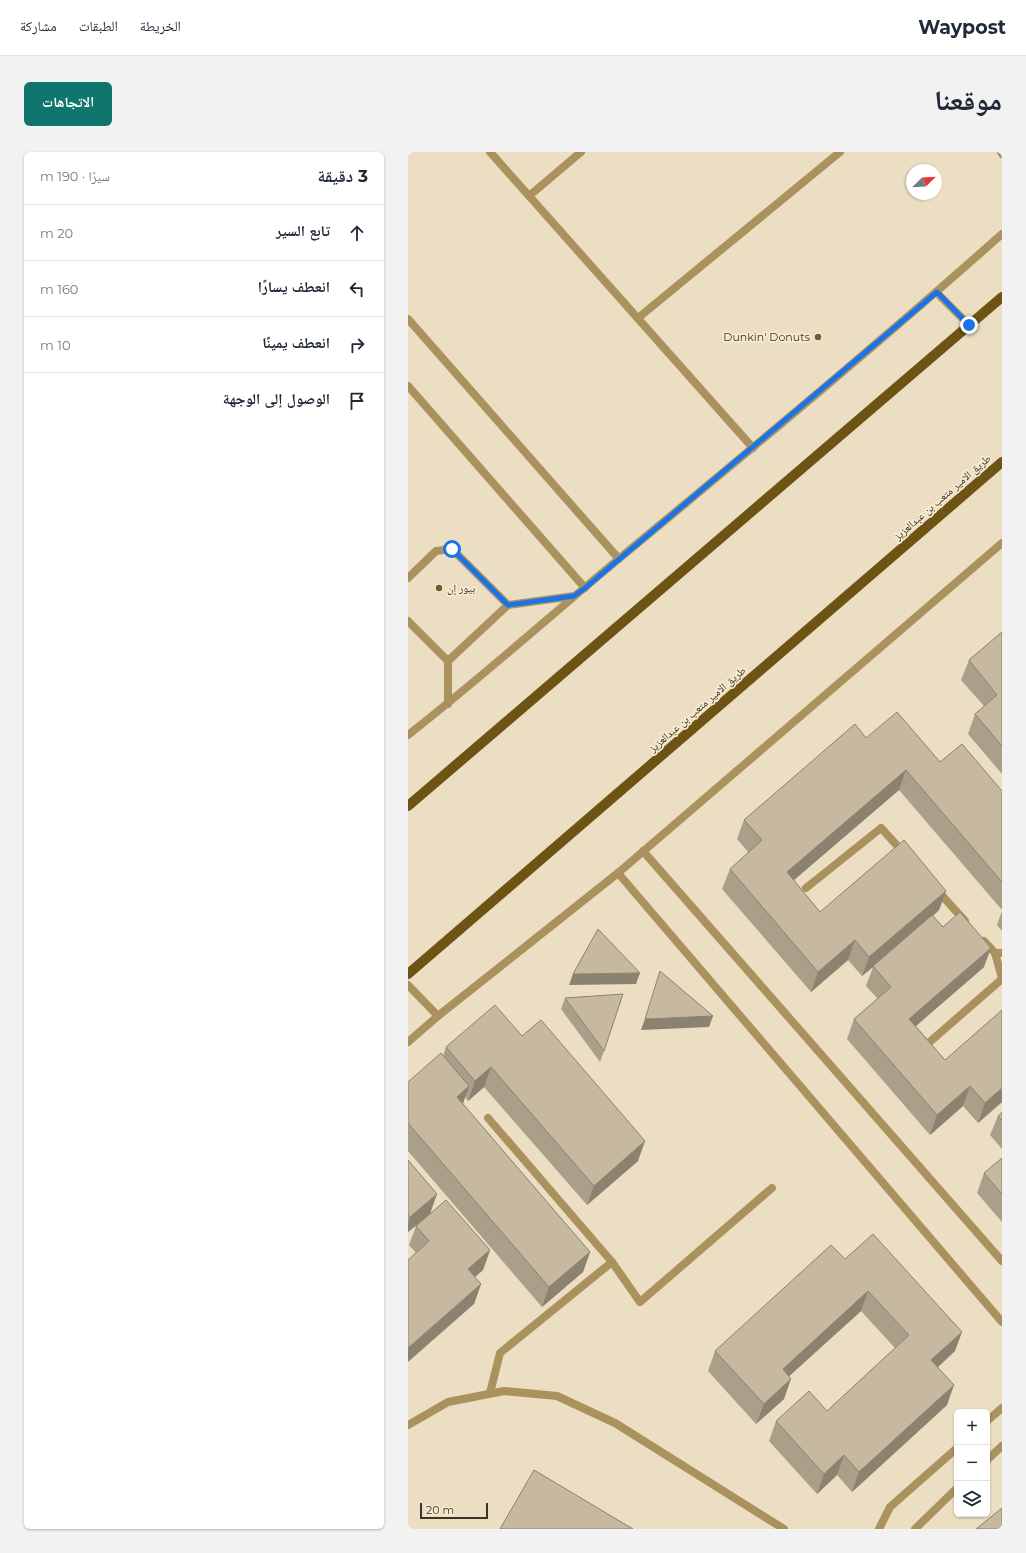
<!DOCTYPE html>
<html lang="ar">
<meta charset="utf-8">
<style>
:root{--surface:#fff;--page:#f2f2f3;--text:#1f2937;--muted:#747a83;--line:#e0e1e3;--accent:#0f766e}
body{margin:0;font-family:Montserrat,"Noto Naskh Arabic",sans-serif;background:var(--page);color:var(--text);direction:rtl}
.controls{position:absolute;right:12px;bottom:12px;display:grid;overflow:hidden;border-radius:6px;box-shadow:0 1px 3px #0004}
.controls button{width:36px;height:36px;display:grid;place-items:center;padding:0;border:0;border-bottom:1px solid var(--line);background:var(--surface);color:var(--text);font:20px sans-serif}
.compass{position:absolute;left:498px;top:12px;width:36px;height:36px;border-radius:50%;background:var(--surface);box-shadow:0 1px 3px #0004;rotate:66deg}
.scale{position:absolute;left:12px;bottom:10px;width:68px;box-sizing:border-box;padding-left:4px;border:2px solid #3a342a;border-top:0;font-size:11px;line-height:14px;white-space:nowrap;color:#3a342a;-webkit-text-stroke:3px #f8ebcf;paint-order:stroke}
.stop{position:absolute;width:12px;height:12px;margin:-9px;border:3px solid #1a73e8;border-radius:50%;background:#fff}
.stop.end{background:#1a73e8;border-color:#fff;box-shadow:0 1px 4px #0008}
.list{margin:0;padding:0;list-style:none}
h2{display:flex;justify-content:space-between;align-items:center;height:52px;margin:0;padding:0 16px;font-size:17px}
h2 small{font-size:13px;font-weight:400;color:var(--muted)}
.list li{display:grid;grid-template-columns:26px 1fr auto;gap:12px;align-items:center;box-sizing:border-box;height:56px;padding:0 16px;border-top:1px solid var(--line)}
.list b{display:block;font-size:15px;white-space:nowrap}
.list em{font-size:13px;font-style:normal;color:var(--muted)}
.icon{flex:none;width:22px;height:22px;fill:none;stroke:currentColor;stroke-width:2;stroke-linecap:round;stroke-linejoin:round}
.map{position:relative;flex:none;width:594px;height:1377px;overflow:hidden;direction:ltr;border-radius:6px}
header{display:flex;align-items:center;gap:24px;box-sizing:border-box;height:56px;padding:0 20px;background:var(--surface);border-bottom:1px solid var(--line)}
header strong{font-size:19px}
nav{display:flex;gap:22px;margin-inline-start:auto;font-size:14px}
.intro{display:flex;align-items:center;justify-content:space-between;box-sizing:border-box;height:96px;padding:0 24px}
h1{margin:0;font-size:28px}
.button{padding:10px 18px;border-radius:6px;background:var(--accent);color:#fff;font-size:14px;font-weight:700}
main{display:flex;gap:24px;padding:0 24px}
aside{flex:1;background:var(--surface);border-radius:6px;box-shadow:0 1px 3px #0004}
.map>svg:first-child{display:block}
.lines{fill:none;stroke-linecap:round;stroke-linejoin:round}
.service{stroke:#aa915e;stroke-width:8}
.minor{stroke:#aa915e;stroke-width:8}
.tertiary{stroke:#aa915e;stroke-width:8}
.primary{stroke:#6d5314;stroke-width:10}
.wall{fill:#aa9f89}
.shaded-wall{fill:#8b826f}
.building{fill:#c6b99f;stroke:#8b826f}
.route{stroke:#1a73e8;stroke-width:5}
.poi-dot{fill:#745e2e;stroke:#f8ebcf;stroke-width:1.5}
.labels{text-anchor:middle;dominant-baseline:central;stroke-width:3.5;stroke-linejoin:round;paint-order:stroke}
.poi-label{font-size:11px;fill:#3a342a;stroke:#f8ebcf;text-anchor:end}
.street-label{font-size:11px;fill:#3a342a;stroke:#f8ebcf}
</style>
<header>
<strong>Waypost</strong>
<nav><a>الخريطة</a><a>الطبقات</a><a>مشاركة</a></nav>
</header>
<div class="intro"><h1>موقعنا</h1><a class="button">الاتجاهات</a></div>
<main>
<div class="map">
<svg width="594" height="1377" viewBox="0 0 594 1377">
<rect width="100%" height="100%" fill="#ebdec3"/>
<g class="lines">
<g class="service">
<polyline points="0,426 28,399 44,397 100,453"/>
<polyline points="0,469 40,509"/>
<polyline points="40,552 40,509 100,453 166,444"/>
<polyline points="0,833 30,864"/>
</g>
<g class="minor">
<polyline points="82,0 345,296"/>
<polyline points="121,44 173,0"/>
<polyline points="230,166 432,0"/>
<polyline points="235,699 594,1109"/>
<polyline points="210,721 594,1170"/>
<polyline points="398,736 473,676 496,701"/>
<polyline points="529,738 557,769"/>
<polyline points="576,789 587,801 594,801"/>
<polyline points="587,801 594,826"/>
<polyline points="517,894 594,827"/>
<polyline points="80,966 204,1110 232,1150 364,1036"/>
<polyline points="82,1241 92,1201 204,1110"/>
<polyline points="579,1269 594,1256"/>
<polyline points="0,1273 40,1250 96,1239 149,1244 207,1271 376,1377"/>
<polyline points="579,1308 594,1294"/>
<polyline points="471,1377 482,1355 549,1296"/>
<polyline points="507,1377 549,1336"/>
</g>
<g class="tertiary">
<polyline points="593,0 594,2"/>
<polyline points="529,141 561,173"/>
<polyline points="0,167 211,407"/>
<polyline points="0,234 177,436"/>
<path d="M0,583C73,526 142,464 213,405C341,299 469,193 594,82"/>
<polyline points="0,890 30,864 210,721 594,391"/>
</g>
<g class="primary">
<polyline points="0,654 594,145"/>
<polyline points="0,822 594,310"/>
</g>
</g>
<g class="wall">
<polygon points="594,480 594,622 560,582 567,562 576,554 553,528 561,508"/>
<polygon points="458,586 532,610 594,639 594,758 491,638 386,728 412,760 538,739 531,758 525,764 535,775 576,815 508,874 537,908 594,950 570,971 555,954 522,983 439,887 446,867 470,847 458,834 465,815 454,824 440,808 403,840 314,737 322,717 341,701 329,687 336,668"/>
<polygon points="594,759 594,779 589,773"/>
<polygon points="157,846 196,899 192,910 153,857"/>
<polygon points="114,884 230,1009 179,1053 76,935 60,949 57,945 55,952 182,1100 175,1120 134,1155 0,999 0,930 35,904 38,895"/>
<polygon points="594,960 594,997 582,983 590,964"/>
<polygon points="594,1006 594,1070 569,1041 576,1021"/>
<polygon points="0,1008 22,1062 0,1080"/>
<polygon points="8,1074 82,1098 75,1118 67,1125 73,1132 66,1152 8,1101 1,1093"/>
<polygon points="437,1107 547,1199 530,1215 539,1253 444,1340 429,1323 409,1342 361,1289 368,1269 419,1259 487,1196 453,1159 381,1224 376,1247 348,1272 300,1219 307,1199"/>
</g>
<g class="shaded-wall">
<polygon points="498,618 491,638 372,740 379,720"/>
<polygon points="538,739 531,758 466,814 465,814 465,815 454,824 461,805"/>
<polygon points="447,788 440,808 403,840 410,820"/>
<polygon points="583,796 576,815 494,886 501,867"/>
<polygon points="232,821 228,832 161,833 165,822"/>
<polygon points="305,864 301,875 233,878 237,867"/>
<polygon points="83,915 76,935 60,949 67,929"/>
<polygon points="61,934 54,954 49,945"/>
<polygon points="562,934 555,954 522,983 529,963"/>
<polygon points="594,936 594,950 570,971 577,951"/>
<polygon points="237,989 230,1009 179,1053 186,1034"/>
<polygon points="29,1042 22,1062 0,1080 0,1071 2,1065"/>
<polygon points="82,1098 75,1118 53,1137 60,1117"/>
<polygon points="182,1100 175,1120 134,1155 141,1135"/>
<polygon points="73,1132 66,1152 0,1210 0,1196"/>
<polygon points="460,1139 453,1159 367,1237 375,1217"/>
<polygon points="554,1180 547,1199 516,1228 523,1208"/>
<polygon points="383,1227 376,1247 348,1272 356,1252"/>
<polygon points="546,1233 539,1253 444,1340 451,1320"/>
<polygon points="436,1303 429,1323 409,1342 416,1322"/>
</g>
<g class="building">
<polygon points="594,480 594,594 567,562 589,543 561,508"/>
<polygon points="489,560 532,610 554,592 594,639 594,730 498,618 379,720 412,760 496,688 538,739 461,805 447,788 410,820 322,717 354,688 336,668 447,572 458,586"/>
<polygon points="552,760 583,796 501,867 537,908 594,858 594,936 577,951 562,934 529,963 446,867 483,835 465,814 524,763 535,775"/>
<polygon points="190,777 232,821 165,822"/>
<polygon points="252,819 305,864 237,867"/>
<polygon points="215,842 196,899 157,846"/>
<polygon points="87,853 114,884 133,868 237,989 186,1034 83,915 67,929 38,895"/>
<polygon points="33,901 61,934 49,945 182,1100 141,1135 0,971 0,930"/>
<polygon points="594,960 594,969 590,964"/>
<polygon points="594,1006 594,1042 576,1021"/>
<polygon points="0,1008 29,1042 2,1065 0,1063"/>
<polygon points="38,1048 82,1098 60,1117 73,1132 0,1196 0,1108 21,1089 8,1074"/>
<polygon points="465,1082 554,1180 523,1208 546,1233 451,1320 436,1303 416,1322 368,1269 401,1239 419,1259 501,1183 460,1139 375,1217 383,1227 356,1252 307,1199 423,1093 437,1107"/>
<polygon points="126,1318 225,1377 92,1377"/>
<polygon points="594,1356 594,1377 568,1377"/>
</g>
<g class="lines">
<polyline class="route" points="44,397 100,453 166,444 177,436 529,140 561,173"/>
</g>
<g class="poi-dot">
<circle cx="410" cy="185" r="4"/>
<circle cx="31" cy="436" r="4"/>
</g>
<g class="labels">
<g class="poi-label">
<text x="402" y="185">Dunkin' Donuts</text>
<text x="39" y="436" text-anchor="start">بيور إن</text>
</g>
<g class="street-label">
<text transform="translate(534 345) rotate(-41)">طريق الامير متعب بن عبدالعزيز</text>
<text transform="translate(289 557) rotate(-41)">طريق الامير متعب بن عبدالعزيز</text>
</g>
</g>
</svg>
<div class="controls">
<button>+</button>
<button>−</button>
<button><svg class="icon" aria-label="layers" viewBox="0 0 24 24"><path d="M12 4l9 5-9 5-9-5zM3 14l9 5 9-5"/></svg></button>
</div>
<svg class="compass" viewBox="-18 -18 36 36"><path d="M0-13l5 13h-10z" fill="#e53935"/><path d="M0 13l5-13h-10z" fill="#747a83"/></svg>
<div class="scale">20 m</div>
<div class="stop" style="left:44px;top:397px"></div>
<div class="stop end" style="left:561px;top:173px"></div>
</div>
<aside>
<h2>3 دقيقة<small>سيرًا · 190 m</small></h2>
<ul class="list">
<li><svg class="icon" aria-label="ahead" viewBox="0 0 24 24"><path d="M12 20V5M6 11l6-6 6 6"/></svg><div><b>تابع السير</b></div><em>20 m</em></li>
<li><svg class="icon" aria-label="left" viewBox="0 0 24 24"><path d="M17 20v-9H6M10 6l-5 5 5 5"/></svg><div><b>انعطف يسارًا</b></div><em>160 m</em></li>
<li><svg class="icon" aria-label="right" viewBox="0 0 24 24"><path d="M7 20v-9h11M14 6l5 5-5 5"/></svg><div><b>انعطف يمينًا</b></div><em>10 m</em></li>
<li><svg class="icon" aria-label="arrive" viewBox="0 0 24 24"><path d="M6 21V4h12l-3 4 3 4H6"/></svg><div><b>الوصول إلى الوجهة</b></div></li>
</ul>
</aside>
</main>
